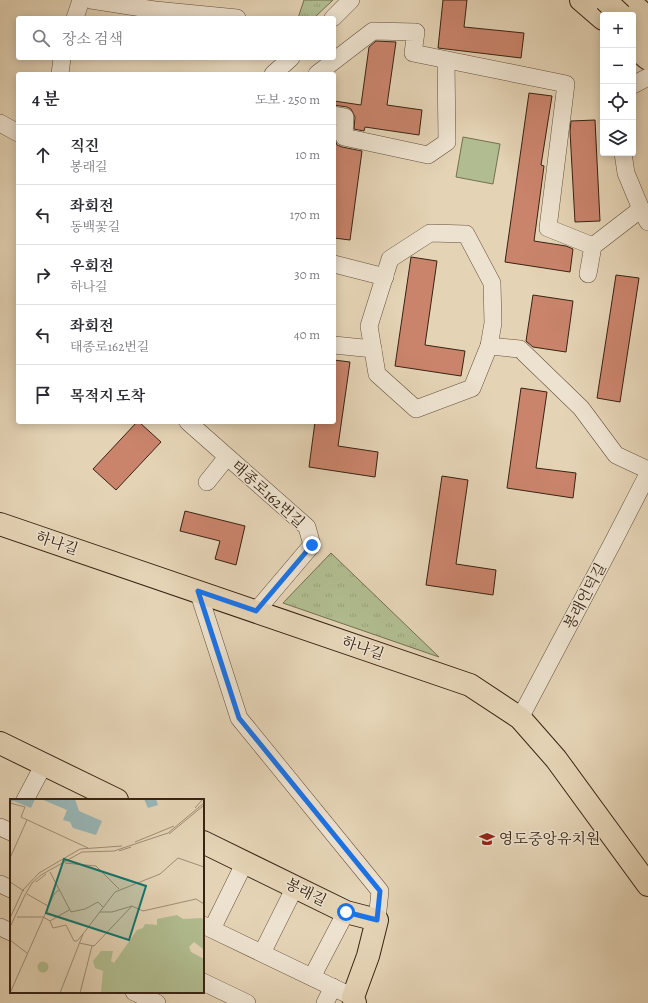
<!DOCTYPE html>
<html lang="ko">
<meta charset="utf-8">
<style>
:root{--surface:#fff;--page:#f2f2f3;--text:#2b2b33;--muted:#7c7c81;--line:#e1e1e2}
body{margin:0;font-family:Alegreya,"Noto Serif KR",serif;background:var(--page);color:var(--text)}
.controls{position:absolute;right:12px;top:12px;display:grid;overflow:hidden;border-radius:4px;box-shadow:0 2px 10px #0003}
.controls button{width:36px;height:36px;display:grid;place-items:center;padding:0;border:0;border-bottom:1px solid var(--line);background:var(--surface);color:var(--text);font:20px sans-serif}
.stop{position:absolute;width:12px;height:12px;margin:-9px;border:3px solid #1a73e8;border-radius:50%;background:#fff}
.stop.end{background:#1a73e8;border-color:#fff;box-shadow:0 1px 4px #0008}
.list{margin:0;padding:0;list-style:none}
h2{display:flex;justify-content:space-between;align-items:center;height:52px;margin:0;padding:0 16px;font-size:17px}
h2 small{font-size:13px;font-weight:400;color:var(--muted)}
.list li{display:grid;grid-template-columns:26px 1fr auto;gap:12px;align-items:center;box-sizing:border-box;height:60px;padding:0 16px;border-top:1px solid var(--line)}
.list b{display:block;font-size:15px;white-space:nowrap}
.list p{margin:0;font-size:13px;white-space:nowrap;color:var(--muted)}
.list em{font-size:13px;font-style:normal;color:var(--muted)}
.icon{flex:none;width:22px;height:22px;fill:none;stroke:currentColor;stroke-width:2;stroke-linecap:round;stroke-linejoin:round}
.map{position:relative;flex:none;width:648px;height:1003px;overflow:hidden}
.search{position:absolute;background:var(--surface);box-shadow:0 2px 10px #0003;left:16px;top:16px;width:320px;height:44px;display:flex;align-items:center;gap:10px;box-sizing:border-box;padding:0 14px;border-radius:4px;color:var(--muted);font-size:15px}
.panel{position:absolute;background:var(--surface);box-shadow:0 2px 10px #0003;left:16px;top:72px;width:320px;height:352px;border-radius:4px}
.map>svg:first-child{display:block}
.park{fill:url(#park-tufts);stroke:#747051}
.garden{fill:#b1bd90;stroke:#747051}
.building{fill:#ca846c;stroke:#382312}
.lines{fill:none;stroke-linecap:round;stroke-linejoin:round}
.minor-casing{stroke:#634f3b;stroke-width:18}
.major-casing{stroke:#382312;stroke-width:24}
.highway-casing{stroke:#382312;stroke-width:24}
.minor{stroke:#ede2cf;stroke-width:17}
.major{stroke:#e4d3b5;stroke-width:22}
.highway{stroke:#e4d3b5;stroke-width:22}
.highway-bridge-casing{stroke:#382312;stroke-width:24;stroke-linecap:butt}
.highway-bridge{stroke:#e4d3b5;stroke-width:22}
.route{stroke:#1a73e8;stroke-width:5}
.labels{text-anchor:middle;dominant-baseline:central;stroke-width:3;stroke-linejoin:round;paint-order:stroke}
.street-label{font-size:15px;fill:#382312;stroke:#ede2cf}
.poi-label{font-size:15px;fill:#382312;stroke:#ede2cf;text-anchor:start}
.inset-road{fill:none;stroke:#9f8d74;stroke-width:1}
.view{fill:#0f766e;fill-opacity:0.15;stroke:#0f766e;stroke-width:2}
.inset-edge{fill:none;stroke:#382312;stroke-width:2}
</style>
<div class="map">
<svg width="648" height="1003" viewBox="0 0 648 1003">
<defs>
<pattern id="park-tufts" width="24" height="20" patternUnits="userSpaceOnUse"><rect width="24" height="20" fill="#b1bd90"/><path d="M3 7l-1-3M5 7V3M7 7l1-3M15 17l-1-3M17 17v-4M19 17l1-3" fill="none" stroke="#99a27b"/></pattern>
</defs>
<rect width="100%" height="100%" fill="#e4d3b5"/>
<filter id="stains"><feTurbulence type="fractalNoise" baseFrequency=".005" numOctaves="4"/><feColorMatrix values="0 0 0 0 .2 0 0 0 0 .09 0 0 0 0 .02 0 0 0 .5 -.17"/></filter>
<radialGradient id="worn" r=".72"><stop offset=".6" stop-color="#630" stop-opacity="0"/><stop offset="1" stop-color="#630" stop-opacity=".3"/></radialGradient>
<g class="park">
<polygon points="304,0 333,0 314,18 298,18"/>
<polygon points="331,553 439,657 283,603"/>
</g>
<polygon class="garden" points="463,137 500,144 493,184 456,177"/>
<g class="building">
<polygon points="443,0 467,0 464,27 524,33 521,58 438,48"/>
<polygon points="376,41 396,42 387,105 422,110 419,135 365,127 364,131 354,129 355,117 351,109 347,107 334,105 334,101 361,105 369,47"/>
<polygon points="529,93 552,96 541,165 544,166 534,241 566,246 573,249 570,272 505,262"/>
<polygon points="595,120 600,221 575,222 570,131 571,121"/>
<polygon points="334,125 334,137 337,145 342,147 362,151 350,240 334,238"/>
<polygon points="411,257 437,261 425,345 465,351 461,376 395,366"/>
<polygon points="616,275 639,278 620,402 597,398"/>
<polygon points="533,295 573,301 566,352 533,347 526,341"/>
<polygon points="334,360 350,362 338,446 378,452 375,477 309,467 315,422 334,422"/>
<polygon points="521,388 547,392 536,468 576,473 573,498 507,488"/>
<polygon points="137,422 139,422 161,442 116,490 93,469"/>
<polygon points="442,476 468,480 456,564 496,570 493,595 426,585"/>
<polygon points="185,511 245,526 236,565 215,559 220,541 180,531"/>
</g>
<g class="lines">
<defs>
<g id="minor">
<polyline points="91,0 155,10 237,18"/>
<polyline points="75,18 81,0"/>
<polyline points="333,18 351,0"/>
<polyline points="60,74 62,58"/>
<polyline points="273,74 291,58"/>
<polyline points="317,74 373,31 416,32 413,53 566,84 548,228 593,246"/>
<polyline points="633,85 648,77"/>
<polyline points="334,115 345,117 344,137 428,155 447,142 446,60"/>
<polyline points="0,123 18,133"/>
<polyline points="623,153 626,173 641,209 648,222"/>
<polygon points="430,233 466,234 492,283 493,323 489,346 472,388 416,409 377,374 369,326 390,259"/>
<polyline points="334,264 385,277"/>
<polyline points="588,274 593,246 641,209"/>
<polyline points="334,345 373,349"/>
<polyline points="489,346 520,349 581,408 616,455 648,470"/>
<polyline points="188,422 307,527 312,545 256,611"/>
<polyline points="207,482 227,457"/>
<polyline points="198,591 239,718 380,891 377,920"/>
<polyline points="520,718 613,542 648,474"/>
<polyline points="25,800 44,764"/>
<polyline points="0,827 11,832"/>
<polyline points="0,884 11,889"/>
<polyline points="203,925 353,997"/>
<polyline points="0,927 11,932"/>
<polyline points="212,929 245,862"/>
<polyline points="262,953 295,887"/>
<polyline points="312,977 346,912"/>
<polyline points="203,982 247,1003"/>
<polyline points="134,992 157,1003"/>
<polyline points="325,1003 333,987"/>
</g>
<g id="major">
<polyline points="581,0 603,19"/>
<polyline points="633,46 648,59"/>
<polyline points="0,524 470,685 520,718 556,759 648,885"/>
<polyline points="0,743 117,800"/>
<polyline points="203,842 346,912 377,920 368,956 353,997 355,1003"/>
</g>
<g id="highway">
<polyline points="628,0 648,18"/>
<polyline points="633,26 648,39"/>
</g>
</defs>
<use href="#minor" class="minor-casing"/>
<use href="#major" class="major-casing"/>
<use href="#highway" class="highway-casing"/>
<use href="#minor" class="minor"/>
<use href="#major" class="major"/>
<use href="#highway" class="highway"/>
<defs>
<polyline id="highway-bridge" points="605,0 621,15"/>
</defs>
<use href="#highway-bridge" class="highway-bridge-casing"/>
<use href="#highway-bridge" class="highway-bridge"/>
</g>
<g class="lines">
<polyline class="route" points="312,545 256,611 198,591 239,718 380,891 377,920 346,912"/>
</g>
<defs>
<symbol id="school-bare" viewBox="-9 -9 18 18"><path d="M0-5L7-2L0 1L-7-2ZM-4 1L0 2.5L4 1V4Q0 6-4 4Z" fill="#8f2418" stroke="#ede2cf" stroke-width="2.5" paint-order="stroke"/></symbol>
</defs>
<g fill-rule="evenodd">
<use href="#school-bare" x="476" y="828" width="22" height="22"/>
</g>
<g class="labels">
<g class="street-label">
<text transform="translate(268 494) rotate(42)">태종로162번길</text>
<text transform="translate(57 543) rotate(19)">하나길</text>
<text transform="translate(585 596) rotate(-62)">봉래언덕길</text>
<text transform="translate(363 648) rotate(19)">하나길</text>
<text transform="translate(306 892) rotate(26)">봉래길</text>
</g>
<g class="poi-label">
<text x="499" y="839">영도중앙유치원</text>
</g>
</g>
<g transform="translate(10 799)">
<rect width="194" height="194" fill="#e4d3b5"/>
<path d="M167,116L173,120L192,119L194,122L193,150L184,143L179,148L181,153L194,160V194H91L93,172L85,169L83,162L91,152H103L101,162L104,164L127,131L133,129L135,125L147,126V120Z" fill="#b1bd90"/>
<path d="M27.5 168a5.5 5.5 0 1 1 11 0a5.5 5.5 0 1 1-11 0Z" fill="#b1bd90"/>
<path d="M0,0H25L21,9L4,2L0,3ZM31,0H65L69,12L92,22L86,36L63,29L60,23L53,21L57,11ZM134,0H146L148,6L138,9Z" fill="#98b6b7"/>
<path class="inset-road" d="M0,4L15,8L11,18L78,49M185,9L193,0M159,35L193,7M125,43L164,27M109,52L121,48M0,59L17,21M55,64L86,67L109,90M40,73L61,113L75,110L88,103L93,108M0,83L14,92M26,83L36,75M17,95L38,107M90,113H102L122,107M7,118H33L40,122L43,129L56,126L64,142H67L73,135M0,119L13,91L29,74L70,50L112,47M40,122L59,111M0,128L15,96L22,84L31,76L72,53L104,52L158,34L194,4M0,141L17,154M69,144L84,147L122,107L133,112L186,100L194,105M0,194L44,95L49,91M50,194L73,135L105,93L150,75L168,59L194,68M70,194L82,147"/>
<path class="view" d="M54,60L136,87L119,141L36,114Z"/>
<rect width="194" height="194" class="inset-edge"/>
</g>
<rect width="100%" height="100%" filter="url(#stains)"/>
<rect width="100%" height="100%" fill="url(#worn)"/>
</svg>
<div class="controls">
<button>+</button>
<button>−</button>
<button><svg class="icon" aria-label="locate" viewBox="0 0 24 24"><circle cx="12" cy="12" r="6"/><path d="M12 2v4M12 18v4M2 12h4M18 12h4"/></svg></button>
<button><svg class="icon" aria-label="layers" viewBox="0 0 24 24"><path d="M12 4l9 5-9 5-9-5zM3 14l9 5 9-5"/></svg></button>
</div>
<div class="stop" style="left:346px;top:912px"></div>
<div class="stop end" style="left:312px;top:545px"></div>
<div class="search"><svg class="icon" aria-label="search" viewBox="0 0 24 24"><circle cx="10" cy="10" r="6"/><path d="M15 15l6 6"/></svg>장소 검색</div>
<section class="panel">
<h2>4 분<small>도보 · 250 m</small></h2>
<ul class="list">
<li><svg class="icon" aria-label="ahead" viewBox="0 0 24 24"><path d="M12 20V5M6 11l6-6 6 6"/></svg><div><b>직진</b><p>봉래길</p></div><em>10 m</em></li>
<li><svg class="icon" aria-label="left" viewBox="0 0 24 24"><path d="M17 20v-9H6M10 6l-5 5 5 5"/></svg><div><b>좌회전</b><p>동백꽃길</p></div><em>170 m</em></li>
<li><svg class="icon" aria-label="right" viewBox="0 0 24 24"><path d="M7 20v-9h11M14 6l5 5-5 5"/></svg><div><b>우회전</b><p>하나길</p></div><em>30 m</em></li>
<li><svg class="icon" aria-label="left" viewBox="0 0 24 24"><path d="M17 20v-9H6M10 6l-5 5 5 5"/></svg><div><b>좌회전</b><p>태종로162번길</p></div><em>40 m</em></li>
<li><svg class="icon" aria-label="arrive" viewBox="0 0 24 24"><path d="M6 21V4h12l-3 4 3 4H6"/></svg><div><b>목적지 도착</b></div></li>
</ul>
</section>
</div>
